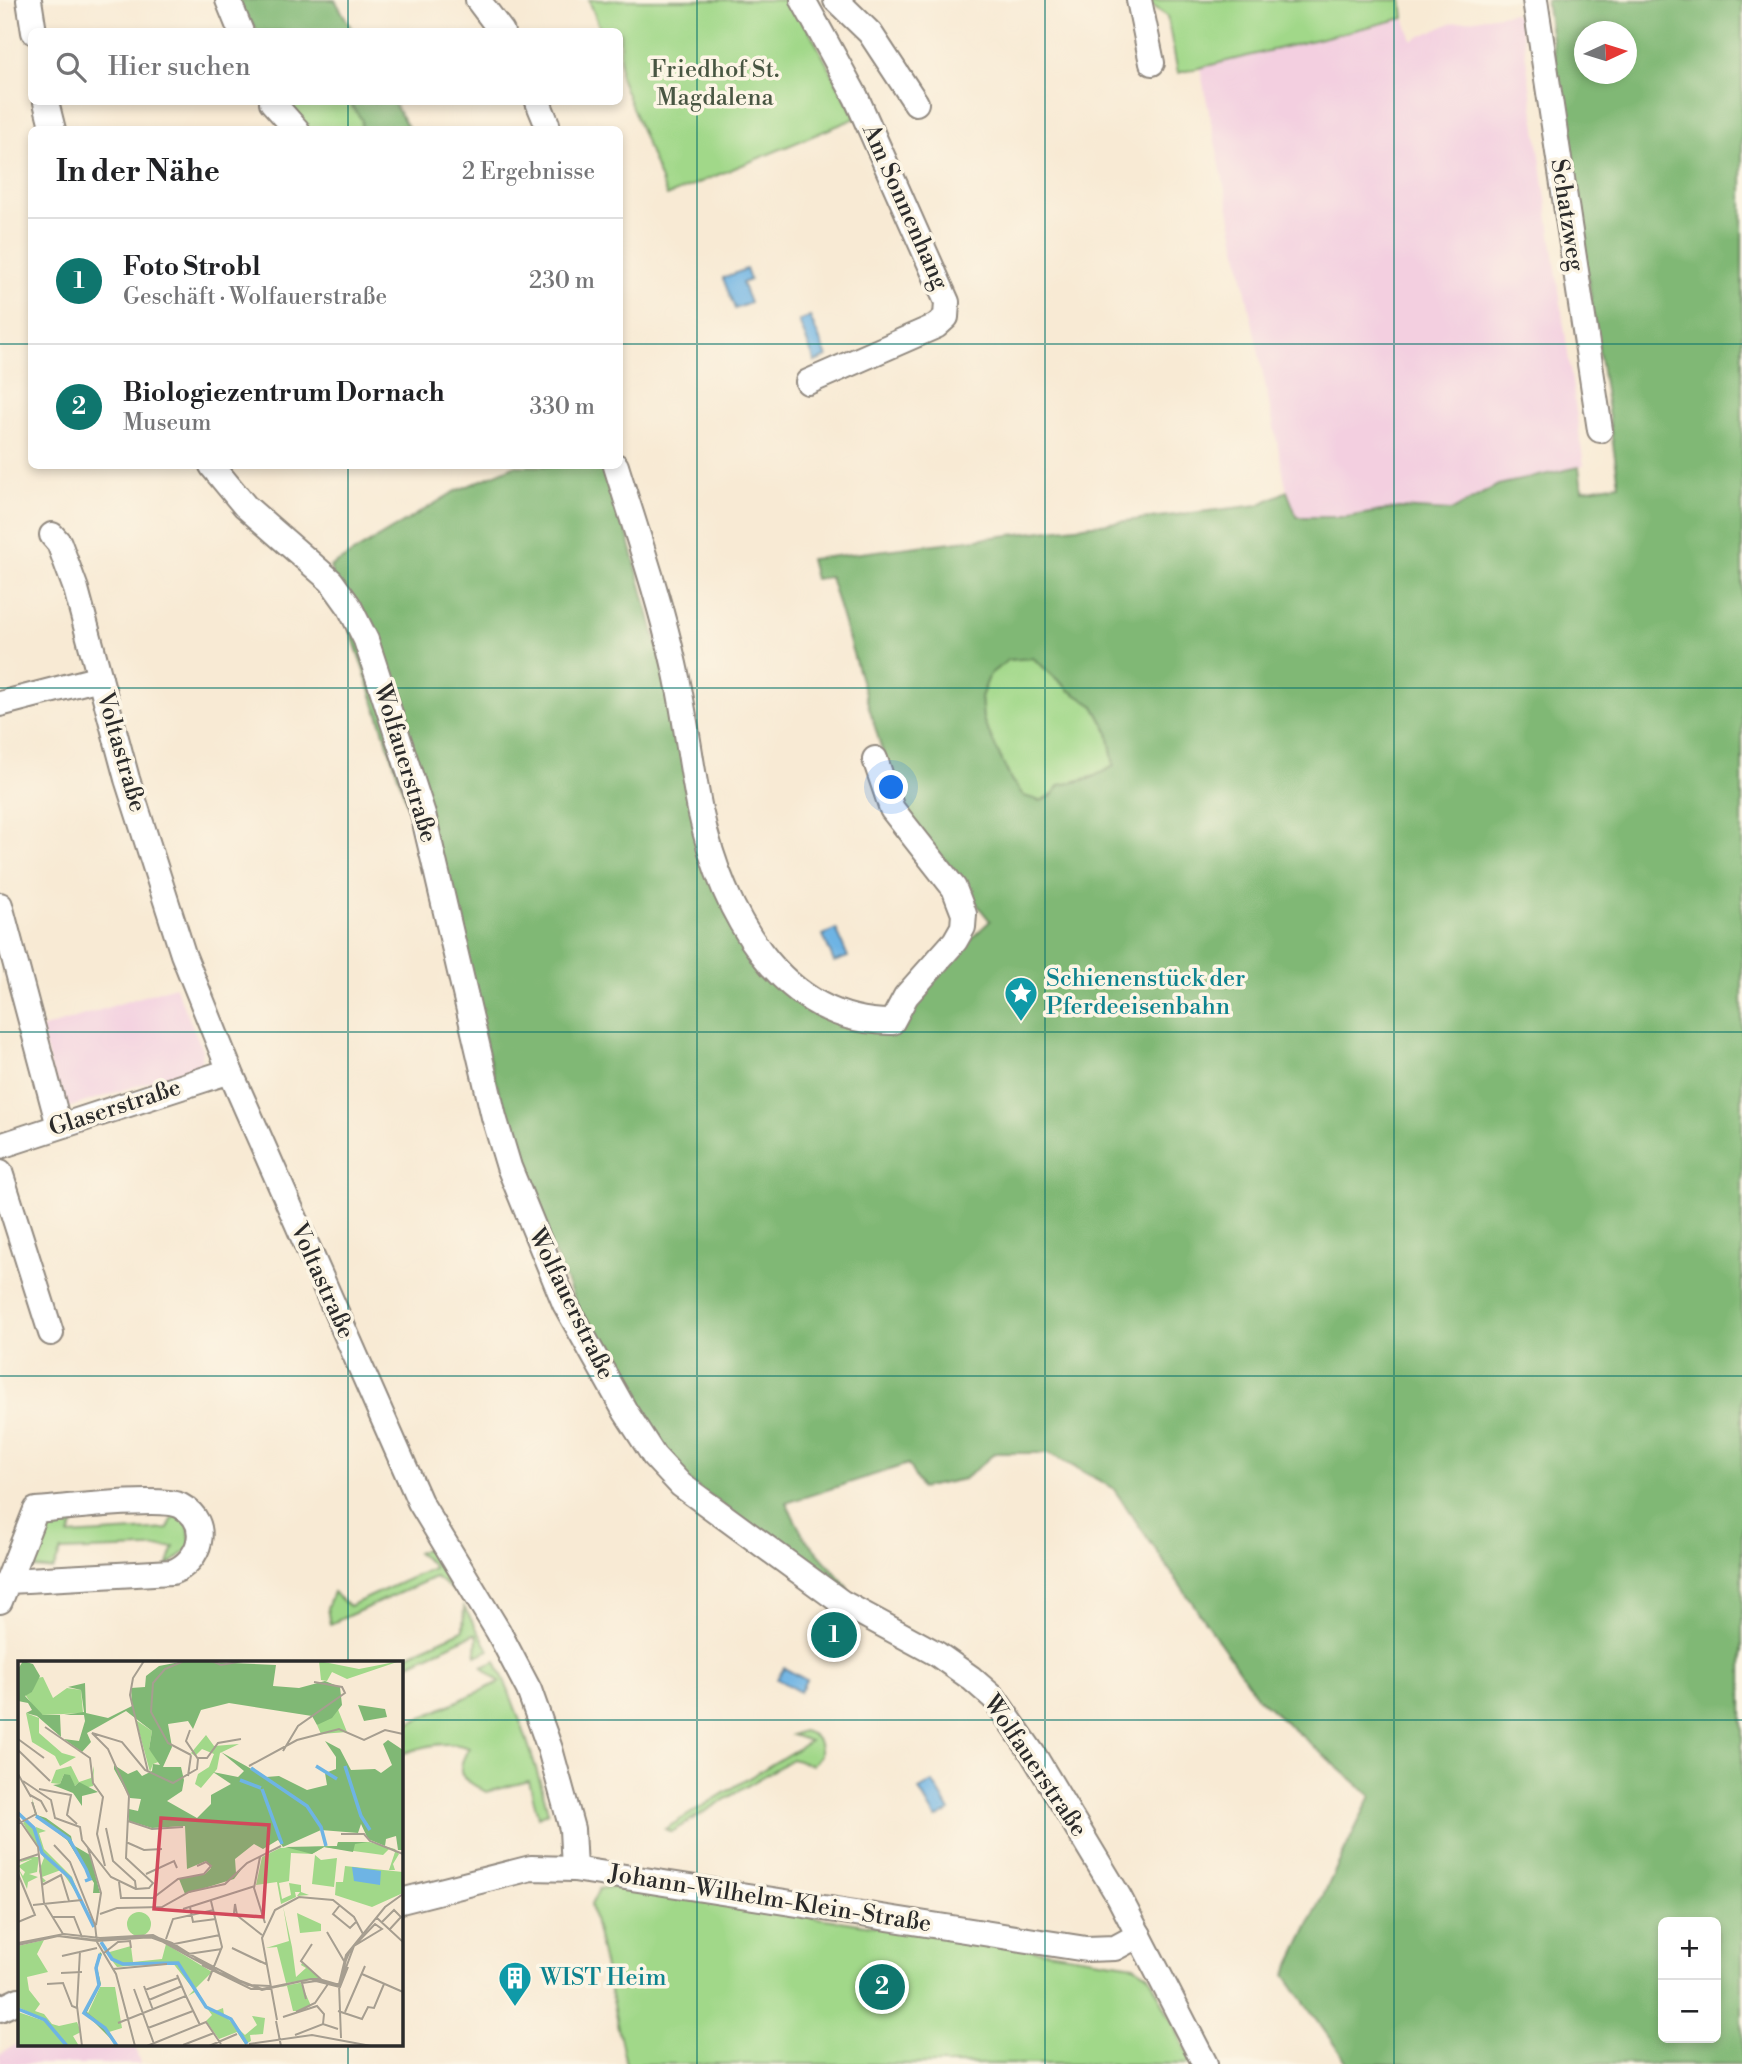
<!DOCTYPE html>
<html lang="de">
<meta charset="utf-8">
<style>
:root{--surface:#fff;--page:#f6f6f6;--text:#202124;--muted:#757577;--line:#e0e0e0;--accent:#0f766e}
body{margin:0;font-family:"Libre Bodoni",serif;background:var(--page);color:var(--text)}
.controls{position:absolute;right:21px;bottom:21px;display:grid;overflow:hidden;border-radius:10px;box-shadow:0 4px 10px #0003}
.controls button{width:63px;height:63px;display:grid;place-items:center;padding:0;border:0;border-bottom:2px solid var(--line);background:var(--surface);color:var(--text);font:35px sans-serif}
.compass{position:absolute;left:1574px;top:21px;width:63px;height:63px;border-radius:50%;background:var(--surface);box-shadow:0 4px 10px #0003;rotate:86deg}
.you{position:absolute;left:892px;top:788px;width:24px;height:24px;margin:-18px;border:5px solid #fff;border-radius:50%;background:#1a73e8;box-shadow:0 0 0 10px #1a73e833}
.badge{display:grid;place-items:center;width:46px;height:46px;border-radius:50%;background:var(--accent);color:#fff;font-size:23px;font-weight:700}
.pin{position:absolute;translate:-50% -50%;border:4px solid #fff;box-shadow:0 2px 7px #0006}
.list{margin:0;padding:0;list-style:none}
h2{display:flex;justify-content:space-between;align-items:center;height:91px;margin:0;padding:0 28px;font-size:30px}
h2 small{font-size:23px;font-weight:400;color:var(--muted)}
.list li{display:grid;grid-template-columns:46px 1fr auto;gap:21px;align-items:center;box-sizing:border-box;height:126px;padding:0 28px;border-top:2px solid var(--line)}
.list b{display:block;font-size:26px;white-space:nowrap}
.list p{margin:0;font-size:23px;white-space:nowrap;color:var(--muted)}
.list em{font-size:23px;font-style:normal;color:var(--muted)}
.icon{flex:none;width:38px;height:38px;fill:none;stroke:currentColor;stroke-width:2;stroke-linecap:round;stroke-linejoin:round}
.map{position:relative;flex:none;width:1742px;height:2064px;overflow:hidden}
.search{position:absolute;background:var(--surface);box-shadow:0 4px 10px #0003;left:28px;top:28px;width:595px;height:77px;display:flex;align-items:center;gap:18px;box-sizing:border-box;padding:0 24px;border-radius:10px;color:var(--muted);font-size:26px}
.panel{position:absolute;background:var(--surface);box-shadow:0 4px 10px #0003;left:28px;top:126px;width:595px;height:343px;border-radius:10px}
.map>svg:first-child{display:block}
.built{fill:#f3cfe0}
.green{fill:#a1d889;stroke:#66825a;stroke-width:2}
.forest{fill:#80b875;stroke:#567250;stroke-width:2;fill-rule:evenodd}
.water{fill:#6eb4e4;stroke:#4c7088;stroke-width:2}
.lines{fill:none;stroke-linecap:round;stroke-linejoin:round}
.minor-casing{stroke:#928a80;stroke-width:28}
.minor{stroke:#fff;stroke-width:24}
.grid{fill:none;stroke:#0f766e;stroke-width:2;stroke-opacity:0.55}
.labels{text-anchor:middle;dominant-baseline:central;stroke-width:7;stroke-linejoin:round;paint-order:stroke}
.park-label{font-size:24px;fill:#485642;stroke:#fcf5e5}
.street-label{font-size:24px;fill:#2b2b2b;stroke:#fcf5e5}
.culture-label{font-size:24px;fill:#0d838f;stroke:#fcf5e5;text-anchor:start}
.inset-river{fill:none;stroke:#6eb4e4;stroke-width:3.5}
.inset-road{fill:none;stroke:#a69e90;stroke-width:2}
.view{fill:#d1495b;fill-opacity:0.15;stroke:#d1495b;stroke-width:3.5}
.inset-edge{fill:none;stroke:#2b2b2b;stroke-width:3.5}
</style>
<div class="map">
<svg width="1742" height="2064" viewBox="0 0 1742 2064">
<rect width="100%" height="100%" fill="#fcf5e5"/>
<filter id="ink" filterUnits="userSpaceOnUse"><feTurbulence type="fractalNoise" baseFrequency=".0143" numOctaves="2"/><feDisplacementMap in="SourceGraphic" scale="14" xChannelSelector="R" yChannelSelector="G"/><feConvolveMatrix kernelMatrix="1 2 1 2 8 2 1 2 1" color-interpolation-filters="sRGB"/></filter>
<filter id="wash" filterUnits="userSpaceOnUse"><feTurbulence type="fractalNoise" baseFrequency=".00686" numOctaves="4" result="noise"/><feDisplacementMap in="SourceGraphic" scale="28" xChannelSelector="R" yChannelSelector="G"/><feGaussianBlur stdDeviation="1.57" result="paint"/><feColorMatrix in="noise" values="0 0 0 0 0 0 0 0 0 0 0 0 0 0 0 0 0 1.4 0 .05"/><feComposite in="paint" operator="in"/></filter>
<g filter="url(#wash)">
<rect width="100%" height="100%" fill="#f8ead4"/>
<g class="built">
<polygon points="1512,13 1518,16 1521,23 1584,466 1498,485 1451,511 1399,508 1347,517 1297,517 1287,491 1200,68 1404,18 1412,40 1451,23"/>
<polygon points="175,986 202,1048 201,1062 195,1067 61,1110 41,1029"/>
<polygon points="19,2043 135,2045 140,2064 0,2064 0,2054"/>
</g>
<g class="green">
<polygon points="589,0 793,0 856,118 667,196 620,77 620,32 601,31"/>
<polygon points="1149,0 1402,0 1404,18 1178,73 1167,16 1150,4"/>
<polygon points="282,102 349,102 362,120 361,129 308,129"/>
<polygon points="1033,658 1069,690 1094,706 1108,732 1114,766 1104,774 1075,781 1040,801 1024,797 1011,780 983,720 981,697 990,674 1008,660"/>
<path d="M177,1508L187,1515L191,1547L167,1567L174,1547L61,1551L53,1570L34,1568C29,1556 40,1530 50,1521C57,1516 69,1516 78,1514L69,1535L168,1529Z"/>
<polygon points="427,1548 454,1591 435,1577 330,1624 327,1608 333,1592 349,1606 433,1568 432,1564 417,1553"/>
<polygon points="464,1607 489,1650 476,1656 477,1636 474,1634 401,1668 401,1663 390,1663 463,1630"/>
<path d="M496,1661C518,1711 535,1759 548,1812L538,1817L529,1781L486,1792C461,1778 453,1774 469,1748C446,1739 423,1747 401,1754V1727L500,1682L482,1667Z"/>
<path d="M802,1731C816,1733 821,1742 820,1755L812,1765L792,1759L671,1832L665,1829L810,1741L792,1735Z"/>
<polygon points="610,1887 1134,1965 1149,1975 1193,2064 626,2064 591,1905 599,1889"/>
</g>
<g class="forest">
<polygon points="238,0 335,0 353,31 258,31 241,9"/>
<path d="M1546,0H1742V2064H1348L1285,1975L1371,1796L1259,1699L1113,1488L1049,1453H995L964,1479L921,1488L908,1464L786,1503L804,1537L846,1585L851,1597L682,1476L591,1338L526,1188L481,1030L330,567L454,492L514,466H609L682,737L761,964L865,1027L901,1030L909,1003L926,981L990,921L899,807L830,577L815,579L810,559L1258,505L1287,491L1297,517H1347L1399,508L1451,511L1498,485L1579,467L1582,490L1619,484ZM1584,32H1626V74H1584ZM1033,658L1069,690L1094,706L1108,731L1114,766L1089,779L1060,785L1051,797L1040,801L1024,796L1011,780L983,720L981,697L990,674L1008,660ZM1663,1922H1716V2038H1663Z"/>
<polygon points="349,102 393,102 409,129 361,129 362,120"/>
</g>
<g class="water">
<polygon points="746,269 750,280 742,283 750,303 735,309 723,278"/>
<polygon points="810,317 827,357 815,362 799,321"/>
<polygon points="836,929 848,957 834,962 823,935"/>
<polygon points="784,1668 806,1680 800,1692 777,1679"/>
<polygon points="933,1782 950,1811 936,1819 919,1790"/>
</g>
</g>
<g filter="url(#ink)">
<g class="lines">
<defs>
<g id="minor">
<polyline points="29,0 34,32"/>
<polyline points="228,0 241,32"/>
<polyline points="478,0 502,32"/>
<polyline points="803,0 856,97 947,302 946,317 936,326 808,382"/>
<polyline points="836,0 870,33 916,103"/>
<polyline points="1139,0 1152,63"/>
<polyline points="1535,0 1600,430"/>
<polyline points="46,102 53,130"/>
<polyline points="272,102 297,130"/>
<polyline points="538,102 547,124"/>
<polyline points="212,466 245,506 331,581 349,606 366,640 423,814 494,1117 509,1167 565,1304 625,1411 654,1456 681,1485 841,1602 937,1654 971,1678 994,1698 1033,1754 1119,1897 1205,2064"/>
<path d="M616,466C636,531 659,597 674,664C685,712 690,761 700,810C721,908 779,1023 892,1022L906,996L955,941L963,927L964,914L954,888L892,809L875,759"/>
<polyline points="52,535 59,543 76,589 127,779 183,954 230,1071 420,1502 498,1631 529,1690 550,1749 572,1829 574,1869"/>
<polyline points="0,704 100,678"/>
<polyline points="0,905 59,1126"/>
<polyline points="0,1146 230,1071"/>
<polyline points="0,1172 51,1333"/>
<path d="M0,1601L36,1510C63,1508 162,1496 181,1506C213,1523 200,1562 172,1572L9,1581"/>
<polyline points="401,1901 531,1868 574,1869 1086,1949 1115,1948 1139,1935"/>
<polyline points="0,2009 19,2000"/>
</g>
</defs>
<use href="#minor" class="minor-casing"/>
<use href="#minor" class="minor"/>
</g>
</g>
<path class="grid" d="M348,0V32M697,0V2064M1045,0V2064M1394,0V2064M348,102V130M0,344H32M620,344H1742M348,466V1663M0,688H1742M0,1032H1742M0,1376H1742M0,1720H19M401,1720H1742M348,2045V2064"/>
<defs>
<symbol id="sight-pin" viewBox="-11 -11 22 30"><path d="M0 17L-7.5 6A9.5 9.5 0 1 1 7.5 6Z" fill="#0f9aa8" stroke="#fcf5e5"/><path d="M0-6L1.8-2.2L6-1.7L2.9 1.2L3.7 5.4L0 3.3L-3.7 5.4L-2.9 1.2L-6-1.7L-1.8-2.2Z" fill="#fff"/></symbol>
<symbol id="building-pin" viewBox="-11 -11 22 30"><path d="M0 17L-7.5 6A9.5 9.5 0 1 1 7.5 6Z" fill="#0f9aa8" stroke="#fcf5e5"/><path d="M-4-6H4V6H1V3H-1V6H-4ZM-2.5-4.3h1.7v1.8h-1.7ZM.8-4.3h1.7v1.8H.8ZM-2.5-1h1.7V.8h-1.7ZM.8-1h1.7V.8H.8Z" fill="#fff"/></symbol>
</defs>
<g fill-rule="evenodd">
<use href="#sight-pin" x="1002" y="974" width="38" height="52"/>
<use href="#building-pin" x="496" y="1959" width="38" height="52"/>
</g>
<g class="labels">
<g class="park-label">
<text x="715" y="70">Friedhof St.<tspan x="715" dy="28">Magdalena</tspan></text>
</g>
<g class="street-label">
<text transform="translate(905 207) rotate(66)">Am Sonnenhang</text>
<text transform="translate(1567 215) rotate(81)">Schatzweg</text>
<text transform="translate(121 752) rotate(74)">Voltastraße</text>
<text transform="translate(405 763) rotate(73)">Wolfauerstraße</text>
<text transform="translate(115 1108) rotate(-18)">Glaserstraße</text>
<text transform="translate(322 1281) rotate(66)">Voltastraße</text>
<text transform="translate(571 1304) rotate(64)">Wolfauerstraße</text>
<text transform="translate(1035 1766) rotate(56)">Wolfauerstraße</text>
<text transform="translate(770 1899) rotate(9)">Johann-Wilhelm-Klein-Straße</text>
</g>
<g class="culture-label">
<text x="1046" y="979">Schienenstück der<tspan x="1046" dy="28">Pferdeeisenbahn</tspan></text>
<text x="540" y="1978">WIST Heim</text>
</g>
</g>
<g transform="translate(18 1661)">
<rect width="385" height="385" fill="#f8ead4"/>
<path d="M301,0L341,8L382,0L329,18L314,11L309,20L303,19ZM25,16L35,37L49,27L63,29L65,52L25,54L18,49L6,32L14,31L18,17ZM319,46L329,71L303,73L299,64ZM8,52L21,57V72L44,92L58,96L42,105L37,95L14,81ZM118,59L134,70L131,88L143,100L135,103L132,111ZM188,74L196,85L221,83L202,92L199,108L183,127L177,123L180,113L191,106L196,93L184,88L177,95L173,92ZM53,105L61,121L73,117L76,105L75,125L66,127L61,121L57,125L46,113L42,123L33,122L38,109ZM8,159L18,171V166L28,170L21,172L26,188L54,216L63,239L43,209L24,216L28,220L24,222L21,210L26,197L5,162ZM320,181H351L377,188L381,193L375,203L377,209H371L377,191L372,187L365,194L306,186L294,193L273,192L271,220L261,222L264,238L273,234L271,222L283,224V231L291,234L279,235L282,231H277L278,236L263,243L259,221L238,224L244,196L262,187L319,185ZM297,194L303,199L319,197L316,226L294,223ZM11,196H21L19,211L11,213L20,216L10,221L9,228L0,207L5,215L7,211L0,205L14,198L0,202ZM327,205L385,211V232L354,246L317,234L318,221H325ZM265,245L274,286L278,316L288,307L283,304L284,302L302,317L268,322L259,286L248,287L271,280ZM109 263a12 12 0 1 1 24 0a12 12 0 1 1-24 0ZM279,252L303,263V270L282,272ZM112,278L115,301L144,298L148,283L194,311L178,327L187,343L195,351L205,347L206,354L227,374L239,364L234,355L247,357L245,373L232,374L233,380L227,383L219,371L201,378L188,360L194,354L177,331L170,335L176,329L154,301L99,306L88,292L113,285ZM26,279L19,293L30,311L9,316L11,329L22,343L17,350L26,353L34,363L41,365L59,361L63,371L55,375L61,385H0V351L32,362L0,346V285ZM297,319L283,322L293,345L280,350H275L269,325L255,327ZM82,326H97L104,367L91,371L70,352Z" fill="#a1d889"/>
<path d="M5,0L15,3L22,15L14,31L7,35L25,54H42L43,76L19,55L8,52L14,49L10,42L0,40V8ZM167,0L258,4L255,25L281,27L307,20L322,26L324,44L314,57L299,64L294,55L211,42L183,49L175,68L170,60L150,63L154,86L145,106H163L166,119L164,130L149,140L179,157L193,143V134L213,123L195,111L220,116L226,110L203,91L248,116L261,115L289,129L309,124L307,112L318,108V96L307,80L322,88L333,109L357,108L363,112L374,104L365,83L370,79L385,89V189H380L378,175L368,178L367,185L350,178L343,163L340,172L303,169L265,186L260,179L245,188L236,183L217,198L218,212L223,209L216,218L167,233L161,218L187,213L193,207L188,200L169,208L167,165L134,167L111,160V148L120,150L123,138L112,137L96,108V104L110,113L119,109L124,115L134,110L135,103L142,104L131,88L134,70L108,50L69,72L73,81L64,91L46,78L61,80L67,60L66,54H46L66,51L63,29L50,26L67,22L68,52L90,57L114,45L113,27L127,26L128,15L141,5ZM340,44L367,48L369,56L346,60ZM46,113L52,114L57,125L61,121L80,131L64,135V145L55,132L35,124L42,123ZM14,137L19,154L28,157L53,175L55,184L72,194L82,232H75L76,222L49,179L17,154ZM320,181H350L337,183L335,191L306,186L294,193L267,186L319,185ZM82,291L84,293L79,306L83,323L69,351L89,368L100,385L66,351L80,325L77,305Z" fill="#80b875"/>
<path d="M334,206L363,210L362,224L336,220Z" fill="#6eb4e4"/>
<path class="inset-river" d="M298,105L319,118M327,105L343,155L352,169M233,107L289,145L303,166L308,185M222,119L243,127M244,128L264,183M0,152L16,167L24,192L52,217L76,266M18,155L51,178L68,208L72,218L67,220M83,281L94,298L105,303L160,302L188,346L213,358L229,383M82,293L78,307L81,324L66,352L87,367L99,385M0,348L27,359L49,385"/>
<path class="inset-road" d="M126,0L115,17L112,34L130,111M166,0L147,8L135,22L133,51L150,82L173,94M194,0L203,4L225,0M27,66L72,97L75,122L85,136L79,173L87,205M0,78L26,97M0,89L32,120M265,90L280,65L327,32L324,26L296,21M180,97H189L200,82L223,78M231,105L279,79L321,68L346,79L367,69L385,73M0,113L13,136M170,115L173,94M5,120L33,139L37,157L62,166L64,179L93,216L118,228M21,128L53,134L49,154L59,163M12,134L23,140L29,151M0,157L20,186L26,242L45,273M110,160L134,168L165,166M0,163L18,153L14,141M88,167L95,200L117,220L118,228M323,173H346L352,180L385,193M108,181L126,189L144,188M36,184L52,201L77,264L79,281L98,313L117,385M70,187L83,232L78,264M242,196L236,227L247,262M0,200L21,193M0,213L17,254L0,261M128,213L156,200L159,207M101,221L103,237H135L160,218L186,213L193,205L188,201L179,205M24,224L43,214L51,240M118,228L131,227L135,222L108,197L111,135L90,88L74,72L104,81L127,109L155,122L179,108L180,98L168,80L172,69M15,244L64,239M322,244L315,253L332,267L339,260M172,246L175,261L198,258M165,248L237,225M82,253L99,247L144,246L171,231L207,223L229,202L263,185M219,254L217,243L216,252L244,274M35,256H56L64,276M359,257L385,281M364,261L376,249L383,256L372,268M309,271L326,300M132,276L154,284M148,278L155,258L196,249M0,282L46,273L82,277L135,274L230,324L252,325M0,283L12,280L40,275L78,279L128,276H138L154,282L202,312L244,328L293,318H301L318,323H322L328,299L331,292L336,285L357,263L364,268L336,285L322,323L318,324L293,318L244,329L201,312L136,276L79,280L40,275L0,284M156,283L202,274M294,283L283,300L306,321M214,287L248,303M214,287L243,301M62,290L59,345L64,385M86,292L100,281L112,280L113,287M170,293L204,288M44,295L79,287M184,304L233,328H253M95,308L149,303M43,312L64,311M344,313L385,331M190,320L204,286L193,240M29,323L45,322L54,345L59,347M126,325L135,349M116,328L136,383M127,329L160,317M168,335L182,364M288,338L284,322L298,320L322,326L330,306M131,339L164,325M320,350L344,358L350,346L356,347L366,323M278,351L297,342L310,323M327,351L347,305M265,356L299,345L306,353L305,363M259,359L244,277L257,249L281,236L315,239L336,256L345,273M258,360L263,385M100,362L168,335L159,314M130,367L175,350M277,374L305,363L320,368M323,377L321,323L328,294L367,246L385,233M231,383L294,374L353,385M165,384L196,372M129,385L188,361L203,383M191,385L219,373"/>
<path class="view" d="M143,157L251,164L245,256L136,248Z"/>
<rect width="385" height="385" class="inset-edge"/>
</g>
</svg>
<div class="controls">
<button>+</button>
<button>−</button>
</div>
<svg class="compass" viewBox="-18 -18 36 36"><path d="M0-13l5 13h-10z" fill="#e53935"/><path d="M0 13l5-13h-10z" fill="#757577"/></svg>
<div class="you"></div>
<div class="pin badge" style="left:834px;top:1635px">1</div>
<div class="pin badge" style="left:882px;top:1987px">2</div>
<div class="search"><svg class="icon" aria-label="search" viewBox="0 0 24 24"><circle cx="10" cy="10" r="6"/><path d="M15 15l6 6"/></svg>Hier suchen</div>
<section class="panel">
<h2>In der Nähe<small>2 Ergebnisse</small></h2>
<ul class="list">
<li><span class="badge">1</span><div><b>Foto Strobl</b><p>Geschäft · Wolfauerstraße</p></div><em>230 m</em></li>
<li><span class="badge">2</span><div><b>Biologiezentrum Dornach</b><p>Museum</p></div><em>330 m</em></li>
</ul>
</section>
</div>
